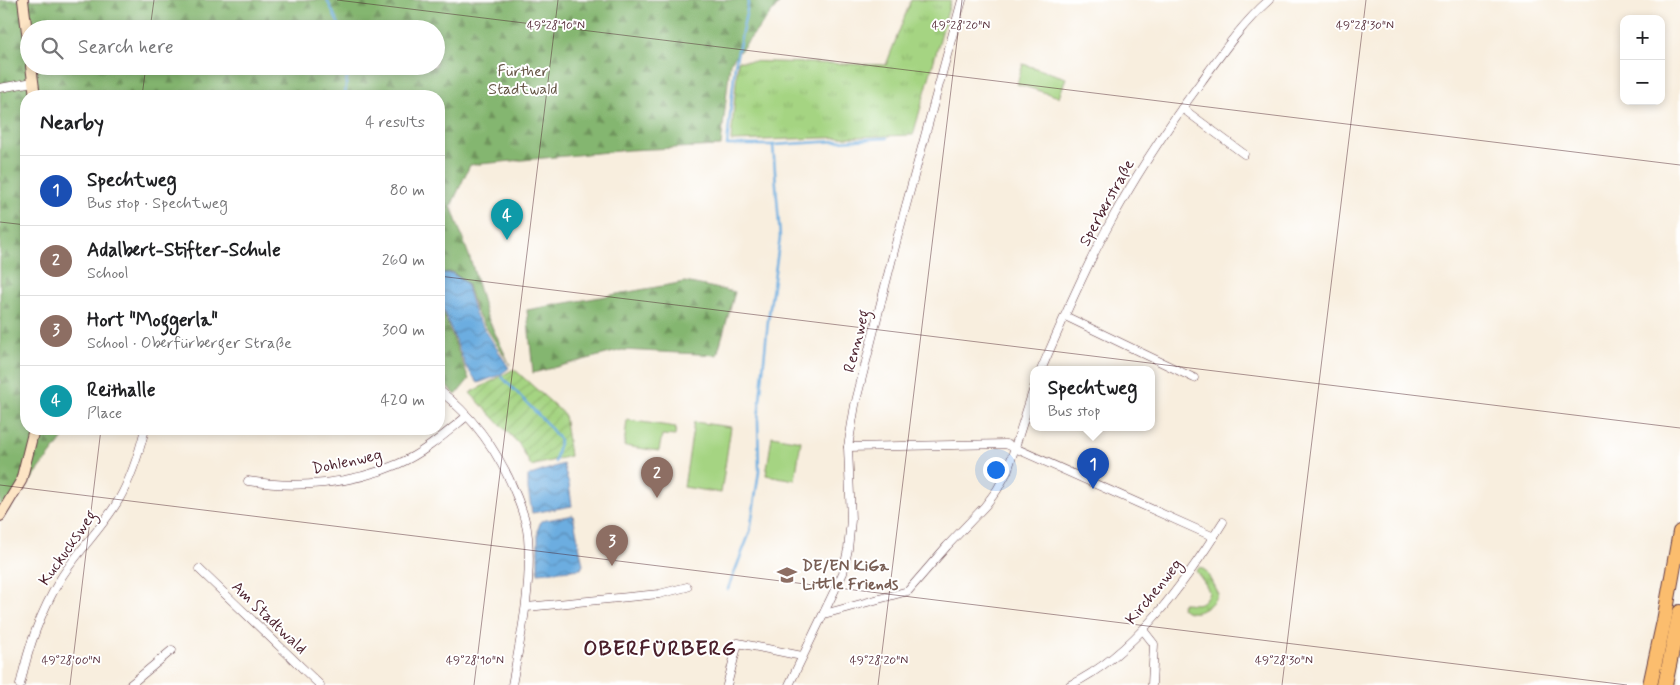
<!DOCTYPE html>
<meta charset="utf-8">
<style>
:root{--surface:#fff;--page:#f6f6f6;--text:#202124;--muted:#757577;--line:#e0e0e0;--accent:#1a73e8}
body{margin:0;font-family:Mynerve,sans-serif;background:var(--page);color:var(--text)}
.controls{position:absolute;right:15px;top:15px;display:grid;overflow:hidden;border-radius:10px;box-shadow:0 2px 8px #0003}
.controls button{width:45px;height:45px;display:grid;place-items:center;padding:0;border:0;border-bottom:1px solid var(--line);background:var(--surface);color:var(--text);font:25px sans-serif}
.you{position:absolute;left:995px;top:469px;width:18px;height:18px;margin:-12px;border:4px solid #fff;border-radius:50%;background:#1a73e8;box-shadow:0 0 0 8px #1a73e833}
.badge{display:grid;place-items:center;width:32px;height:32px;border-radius:50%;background:var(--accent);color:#fff;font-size:16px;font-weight:700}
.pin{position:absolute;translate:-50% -41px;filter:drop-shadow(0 1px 2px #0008)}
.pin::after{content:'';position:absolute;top:26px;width:18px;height:15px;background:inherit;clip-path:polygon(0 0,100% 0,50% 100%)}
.popup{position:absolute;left:1030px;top:366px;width:125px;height:65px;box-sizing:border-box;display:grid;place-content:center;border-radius:10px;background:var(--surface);filter:drop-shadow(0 1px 4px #0005);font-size:16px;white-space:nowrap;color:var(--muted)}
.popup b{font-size:19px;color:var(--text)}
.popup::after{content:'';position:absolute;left:50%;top:100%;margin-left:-10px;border:10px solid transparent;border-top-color:var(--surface)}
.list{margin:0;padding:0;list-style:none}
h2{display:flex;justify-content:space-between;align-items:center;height:65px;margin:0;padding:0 20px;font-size:21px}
h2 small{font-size:16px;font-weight:400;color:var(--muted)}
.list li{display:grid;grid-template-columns:32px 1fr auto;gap:15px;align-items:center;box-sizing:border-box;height:70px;padding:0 20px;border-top:1px solid var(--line)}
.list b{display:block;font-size:19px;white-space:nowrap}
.list p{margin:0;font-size:16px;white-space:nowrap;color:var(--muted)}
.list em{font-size:16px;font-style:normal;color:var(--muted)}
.icon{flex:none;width:28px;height:28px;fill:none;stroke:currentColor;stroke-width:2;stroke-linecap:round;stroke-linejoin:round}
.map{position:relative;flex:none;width:1680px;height:685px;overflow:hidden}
.search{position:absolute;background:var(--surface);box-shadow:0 2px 8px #0003;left:20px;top:20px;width:425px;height:55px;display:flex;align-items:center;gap:12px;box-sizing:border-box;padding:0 18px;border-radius:28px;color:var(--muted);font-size:19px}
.panel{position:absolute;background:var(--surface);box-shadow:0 2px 8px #0003;left:20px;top:90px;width:425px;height:345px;border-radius:20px}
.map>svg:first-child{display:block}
.grass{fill:url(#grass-tufts);stroke:#787a56}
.forest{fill:url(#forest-firs);stroke:#676a4e;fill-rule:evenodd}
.garden{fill:url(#garden-furrows);stroke:#787a56}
.pitch{fill:#a5d482;stroke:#787a56}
.water{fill:url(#water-waves);stroke:#5b6686}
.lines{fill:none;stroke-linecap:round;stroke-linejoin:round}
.stream{stroke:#6cade0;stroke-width:2.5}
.street-casing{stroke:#643e46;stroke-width:9}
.secondary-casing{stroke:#643e46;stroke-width:12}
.highway-casing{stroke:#643e46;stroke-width:16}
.street{stroke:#fff;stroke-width:8}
.secondary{stroke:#fde5c5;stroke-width:10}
.highway{stroke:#fbbd6e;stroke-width:14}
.ticks{fill:none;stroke:#4a1f2b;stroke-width:1;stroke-opacity:0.45}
.labels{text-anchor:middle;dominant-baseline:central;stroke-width:4;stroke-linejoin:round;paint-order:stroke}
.park-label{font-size:16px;fill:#655545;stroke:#fff}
.street-label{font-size:16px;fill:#4a1f2b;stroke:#fff}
.education-label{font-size:16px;font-weight:bold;fill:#785e54;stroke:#fff;text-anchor:start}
.district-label{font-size:21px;font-weight:bold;letter-spacing:1px;fill:#4a1f2b;stroke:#fff}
.ticks-label{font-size:12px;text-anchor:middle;fill:#4a1f2b;stroke:#fff;stroke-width:4;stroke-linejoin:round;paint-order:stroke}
</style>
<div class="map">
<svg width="1680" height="685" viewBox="0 0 1680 685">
<defs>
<pattern id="grass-tufts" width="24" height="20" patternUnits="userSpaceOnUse" patternTransform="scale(1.25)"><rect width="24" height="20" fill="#a5d482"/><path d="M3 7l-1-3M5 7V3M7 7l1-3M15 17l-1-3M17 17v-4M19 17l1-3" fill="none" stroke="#90b670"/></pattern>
<pattern id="forest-firs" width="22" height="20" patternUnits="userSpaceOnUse" patternTransform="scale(1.25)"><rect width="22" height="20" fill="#84b670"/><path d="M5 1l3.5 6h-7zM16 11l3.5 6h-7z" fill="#6e935c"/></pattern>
<pattern id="garden-furrows" width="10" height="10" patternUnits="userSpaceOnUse" patternTransform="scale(1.25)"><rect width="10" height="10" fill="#a5d482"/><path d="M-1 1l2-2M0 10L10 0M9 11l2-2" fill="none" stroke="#90b670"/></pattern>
<pattern id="water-waves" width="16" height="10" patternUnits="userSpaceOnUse" patternTransform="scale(1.25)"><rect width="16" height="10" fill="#6cade0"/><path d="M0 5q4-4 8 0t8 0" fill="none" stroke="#5b8cb6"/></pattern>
</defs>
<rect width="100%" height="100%" fill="#fff"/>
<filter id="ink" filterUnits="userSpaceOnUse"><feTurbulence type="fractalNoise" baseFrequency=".02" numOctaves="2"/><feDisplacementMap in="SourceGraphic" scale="10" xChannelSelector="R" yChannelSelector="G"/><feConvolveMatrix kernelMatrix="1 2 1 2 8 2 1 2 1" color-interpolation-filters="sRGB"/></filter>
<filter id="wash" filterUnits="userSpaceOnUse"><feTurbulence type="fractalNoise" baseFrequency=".0096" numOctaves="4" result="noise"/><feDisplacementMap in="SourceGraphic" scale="20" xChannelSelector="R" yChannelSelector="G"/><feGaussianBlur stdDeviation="1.12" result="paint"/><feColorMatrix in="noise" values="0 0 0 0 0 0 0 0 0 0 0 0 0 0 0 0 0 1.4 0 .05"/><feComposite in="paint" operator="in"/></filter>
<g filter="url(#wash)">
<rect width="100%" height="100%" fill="#f8eede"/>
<g class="grass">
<polygon points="911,0 951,0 913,135 731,141 738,61 886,65"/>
<path d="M1200,567L1206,571L1218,594C1211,607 1196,619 1181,608L1183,603C1197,603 1200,608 1209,593C1207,584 1201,579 1196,571Z"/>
</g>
<g class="forest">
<path d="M0,0H782L730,63L721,146L629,150L470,165L451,206L471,261L486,314L510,365L476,312L467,283L452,272L439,273V96H26V429H70L0,520ZM29,29H436V66H29Z"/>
<polygon points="685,282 735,292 717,355 622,350 533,373 527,310"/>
<polygon points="439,302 469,379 456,395 439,379"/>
</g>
<polygon class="garden" points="514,369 564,414 570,456 531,466 519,444 470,393"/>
<g class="pitch">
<polygon points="1023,64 1066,78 1059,97 1017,84"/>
<polygon points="627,420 676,427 675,436 662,435 659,451 624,446"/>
<polygon points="694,422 731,427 721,493 684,487"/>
<polygon points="772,436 801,441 795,480 766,475"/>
</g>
<g class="water">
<polygon points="439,273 452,273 466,283 475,314 509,368 500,375 478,383 466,367 439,299"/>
<polygon points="563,464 569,484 572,506 532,513 528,489 528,476"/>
<polygon points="573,515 583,565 581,569 538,573 538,529 541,521"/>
</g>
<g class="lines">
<g class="stream">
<polyline points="327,0 341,29"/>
<polyline points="345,96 348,66"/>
<polyline points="773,145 887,138"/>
<polyline points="502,377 548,425 560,440 555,462"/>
<polyline points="728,589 750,532 759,471 758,420 768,321 780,237 773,145 727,145 735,65 749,0"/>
</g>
</g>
</g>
<g filter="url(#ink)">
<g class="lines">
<defs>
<g id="street">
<polyline points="0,88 33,82"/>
<polyline points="1182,108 1244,154"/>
<polyline points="1065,316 1194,378"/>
<path d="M1041,370C1061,324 1081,277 1105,232C1133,179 1166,129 1201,82C1222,53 1242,24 1269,0"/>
<path d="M439,390C475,418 500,454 517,497C522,510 527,523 528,537C532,587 521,636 512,685"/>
<polyline points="848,447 1006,444 1214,537"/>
<path d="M248,481C297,489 352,484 398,464C424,453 446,433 467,416"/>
<polyline points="199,569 320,685"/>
<polyline points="527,607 659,594 687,587"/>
<polyline points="824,614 908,591 947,546 985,506 997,490 1007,472 1034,388"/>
<polyline points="1143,630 1154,644 1152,685"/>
<path d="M20,685C29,645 40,613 61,578C78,551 102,528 118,501C131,479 139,453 145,429"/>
<polyline points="130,685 172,650"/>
<polyline points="727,685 738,643 802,656"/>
<polyline points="789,685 843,573 848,549 851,520 848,447 855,405 898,235 962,0"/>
<path d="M1070,685C1134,655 1186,581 1223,522"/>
</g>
<g id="secondary">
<polyline points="23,0 29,48"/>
<polyline points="31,66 35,96"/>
<polyline points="0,516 21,481 34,429"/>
</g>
<g id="highway">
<polyline points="1650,685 1664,621 1680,532"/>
<polyline points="1665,685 1680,612"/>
</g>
</defs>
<use href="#street" class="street-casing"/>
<use href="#secondary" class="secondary-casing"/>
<use href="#highway" class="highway-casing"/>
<use href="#street" class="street"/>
<use href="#secondary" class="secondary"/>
<use href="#highway" class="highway"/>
</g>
</g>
<path class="ticks" d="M337,0L1680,165M150,29L154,0M142,96L146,66M0,222L26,225M439,276L1680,428M0,485L1627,685M70,685L101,429M474,685L558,0M878,685L962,0M1282,685L1366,0"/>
<defs>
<symbol id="school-bare" viewBox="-9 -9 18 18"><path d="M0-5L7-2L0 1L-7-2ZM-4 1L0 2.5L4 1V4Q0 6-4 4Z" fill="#8d6e63" stroke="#fff" stroke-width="2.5" paint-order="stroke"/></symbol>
</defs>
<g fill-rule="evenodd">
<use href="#school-bare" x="773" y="561" width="28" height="28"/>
</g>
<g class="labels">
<g class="park-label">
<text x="523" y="71">Fürther<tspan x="523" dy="18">Stadtwald</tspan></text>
</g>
<g class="street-label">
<text transform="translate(1107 203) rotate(-61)">Sperberstraße</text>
<text transform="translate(857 341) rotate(-76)">Rennweg</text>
<text transform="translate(347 462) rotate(-12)">Dohlenweg</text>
<text transform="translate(68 548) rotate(-55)">Kuckucksweg</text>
<text transform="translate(1154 592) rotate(-51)">Kirchenweg</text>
<text transform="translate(269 618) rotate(44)">Am Stadtwald</text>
</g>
<g class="education-label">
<text x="802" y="566">DE/EN KiGa<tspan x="802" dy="18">Little Friends</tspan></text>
</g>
<g class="district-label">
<text x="660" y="649">OBERFÜRBERG</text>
</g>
</g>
<g class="ticks-label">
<text x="556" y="29">49°28'10"N</text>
<text x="961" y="29">49°28'20"N</text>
<text x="1365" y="29">49°28'30"N</text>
<text x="71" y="664">49°28'00"N</text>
<text x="475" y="664">49°28'10"N</text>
<text x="879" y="664">49°28'20"N</text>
<text x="1284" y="664">49°28'30"N</text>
</g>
</svg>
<div class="controls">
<button>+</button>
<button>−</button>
</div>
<div class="you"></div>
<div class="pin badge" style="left:1093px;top:489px;background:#1a4fb4">1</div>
<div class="popup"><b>Spechtweg</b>Bus stop</div>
<div class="pin badge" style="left:657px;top:498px;background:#8d6e63">2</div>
<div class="pin badge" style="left:612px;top:566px;background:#8d6e63">3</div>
<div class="pin badge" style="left:507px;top:240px;background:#0f9aa8">4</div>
<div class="search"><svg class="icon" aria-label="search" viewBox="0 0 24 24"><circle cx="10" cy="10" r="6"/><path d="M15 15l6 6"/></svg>Search here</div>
<section class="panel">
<h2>Nearby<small>4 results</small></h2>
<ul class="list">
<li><span class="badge" style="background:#1a4fb4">1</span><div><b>Spechtweg</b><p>Bus stop · Spechtweg</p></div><em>80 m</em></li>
<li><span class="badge" style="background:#8d6e63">2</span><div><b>Adalbert-Stifter-Schule</b><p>School</p></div><em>260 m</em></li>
<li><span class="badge" style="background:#8d6e63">3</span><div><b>Hort &quot;Moggerla&quot;</b><p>School · Oberfürberger Straße</p></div><em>300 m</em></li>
<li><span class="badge" style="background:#0f9aa8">4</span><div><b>Reithalle</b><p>Place</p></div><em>420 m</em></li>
</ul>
</section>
</div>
